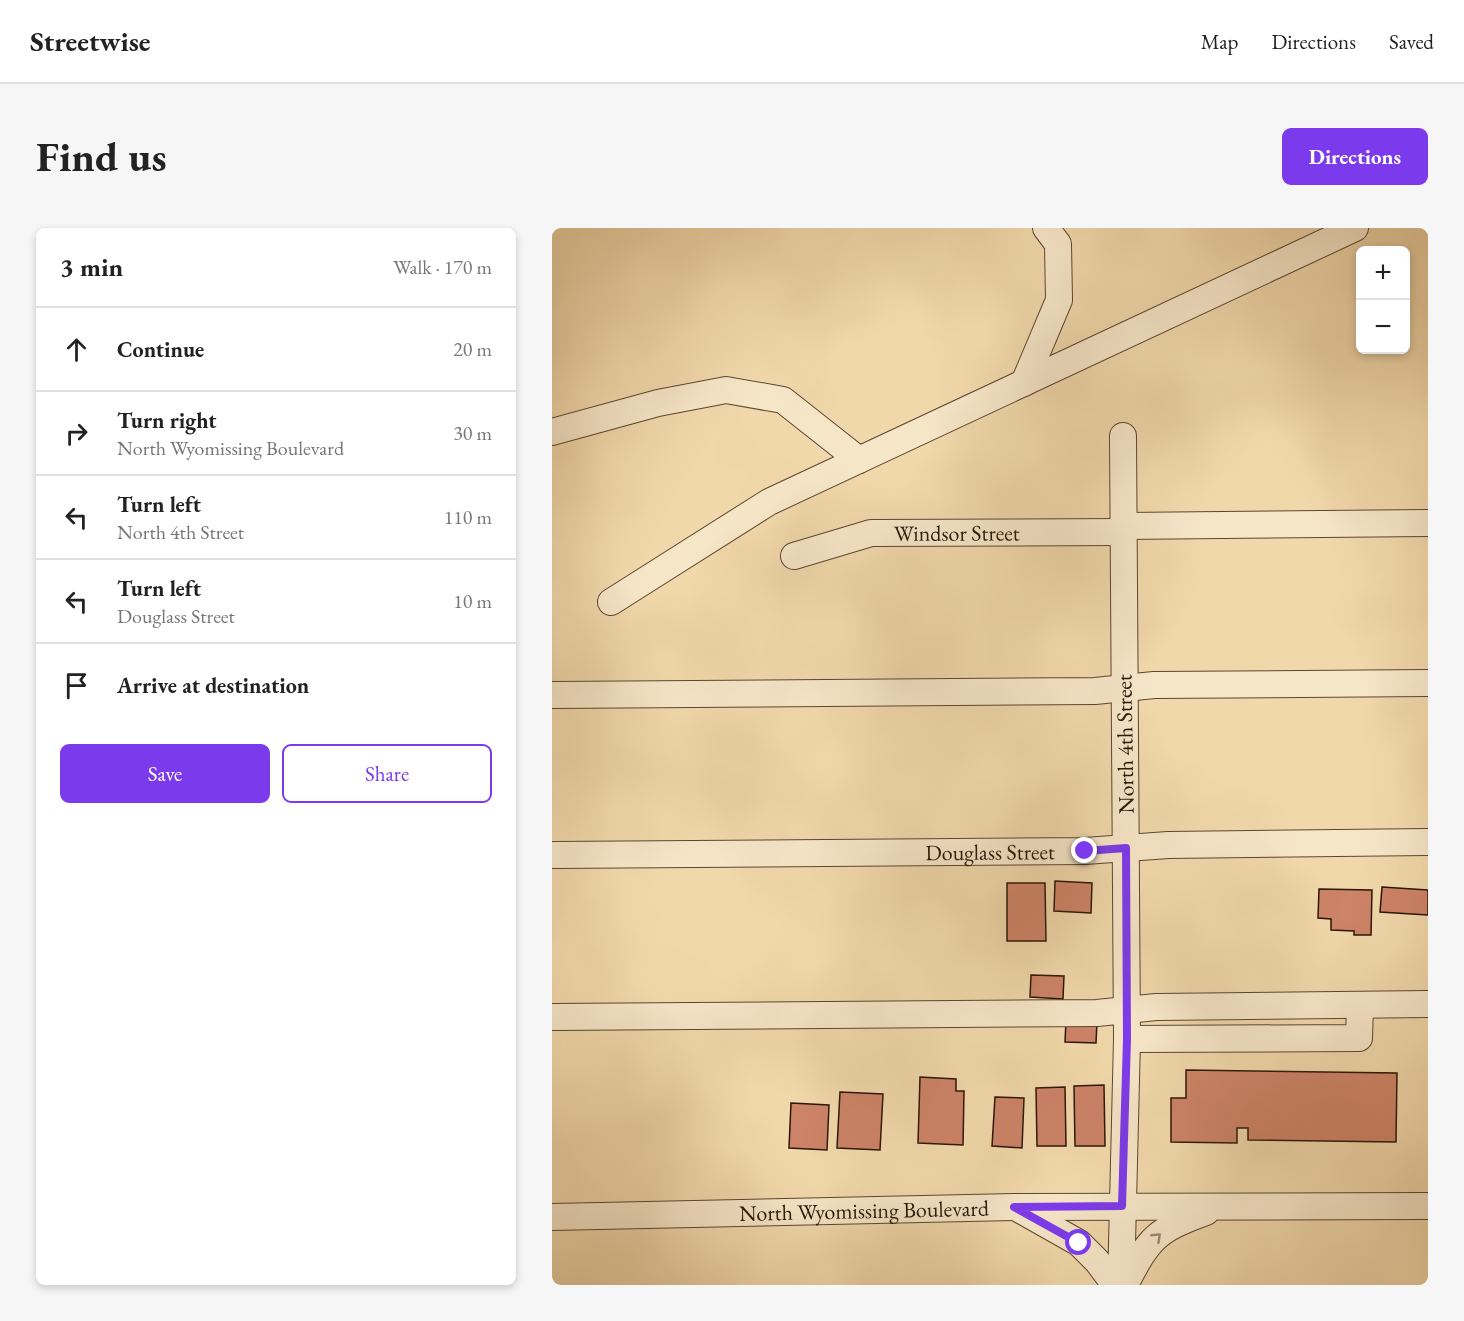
<!DOCTYPE html>
<meta charset="utf-8">
<style>
:root{--surface:#fff;--page:#f6f6f6;--text:#222;--muted:#767676;--line:#e0e0e0;--accent:#7c3aed}
body{margin:0;font-family:"EB Garamond",serif;background:var(--page);color:var(--text)}
.controls{position:absolute;right:18px;top:18px;display:grid;overflow:hidden;border-radius:9px;box-shadow:0 3px 9px #0003}
.controls button{width:54px;height:54px;display:grid;place-items:center;padding:0;border:0;border-bottom:2px solid var(--line);background:var(--surface);color:var(--text);font:30px sans-serif}
.stop{position:absolute;width:18px;height:18px;margin:-14px;border:4px solid #7c3aed;border-radius:50%;background:#fff}
.stop.end{background:#7c3aed;border-color:#fff;box-shadow:0 2px 6px #0008}
.list{margin:0;padding:0;list-style:none}
h2{display:flex;justify-content:space-between;align-items:center;height:78px;margin:0;padding:0 24px;font-size:26px}
h2 small{font-size:20px;font-weight:400;color:var(--muted)}
.list li{display:grid;grid-template-columns:39px 1fr auto;gap:18px;align-items:center;box-sizing:border-box;height:84px;padding:0 24px;border-top:2px solid var(--line)}
.list b{display:block;font-size:22px;white-space:nowrap}
.list p{margin:0;font-size:20px;white-space:nowrap;color:var(--muted)}
.list em{font-size:20px;font-style:normal;color:var(--muted)}
.actions{display:flex;gap:12px;padding:18px 24px}
.actions a{flex:1;padding:14px 0;border:2px solid var(--accent);border-radius:9px;text-align:center;font-size:21px;color:var(--accent)}
.actions .main{background:var(--accent);color:#fff}
.icon{flex:none;width:33px;height:33px;fill:none;stroke:currentColor;stroke-width:2;stroke-linecap:round;stroke-linejoin:round}
.map{position:relative;flex:none;width:876px;height:1057px;overflow:hidden;border-radius:9px}
header{display:flex;align-items:center;gap:36px;box-sizing:border-box;height:84px;padding:0 30px;background:var(--surface);border-bottom:2px solid var(--line)}
header strong{font-size:28px}
nav{display:flex;gap:33px;margin-inline-start:auto;font-size:21px}
.intro{display:flex;align-items:center;justify-content:space-between;box-sizing:border-box;height:144px;padding:0 36px}
h1{margin:0;font-size:42px}
.button{padding:15px 27px;border-radius:9px;background:var(--accent);color:#fff;font-size:21px;font-weight:700}
main{display:flex;gap:36px;padding:0 36px}
aside{flex:1;background:var(--surface);border-radius:9px;box-shadow:0 3px 9px #0003}
.map>svg:first-child{display:block}
.building{fill:#cd8368;stroke:#2b1607;stroke-width:1.5}
.lines{fill:none;stroke-linecap:round;stroke-linejoin:round}
.minor-casing{stroke:#5c4630;stroke-width:28}
.minor{stroke:#f6e6c8;stroke-width:26}
.oneway{stroke:#9b8871}
.route{stroke:#7c3aed;stroke-width:8}
.labels{text-anchor:middle;dominant-baseline:central;stroke-width:5;stroke-linejoin:round;paint-order:stroke}
.street-label{font-size:22px;fill:#2b1607;stroke:#f6e6c8}
</style>
<header>
<strong>Streetwise</strong>
<nav><a>Map</a><a>Directions</a><a>Saved</a></nav>
</header>
<div class="intro"><h1>Find us</h1><a class="button">Directions</a></div>
<main>
<aside>
<h2>3 min<small>Walk · 170 m</small></h2>
<ul class="list">
<li><svg class="icon" aria-label="ahead" viewBox="0 0 24 24"><path d="M12 20V5M6 11l6-6 6 6"/></svg><div><b>Continue</b></div><em>20 m</em></li>
<li><svg class="icon" aria-label="right" viewBox="0 0 24 24"><path d="M7 20v-9h11M14 6l5 5-5 5"/></svg><div><b>Turn right</b><p>North Wyomissing Boulevard</p></div><em>30 m</em></li>
<li><svg class="icon" aria-label="left" viewBox="0 0 24 24"><path d="M17 20v-9H6M10 6l-5 5 5 5"/></svg><div><b>Turn left</b><p>North 4th Street</p></div><em>110 m</em></li>
<li><svg class="icon" aria-label="left" viewBox="0 0 24 24"><path d="M17 20v-9H6M10 6l-5 5 5 5"/></svg><div><b>Turn left</b><p>Douglass Street</p></div><em>10 m</em></li>
<li><svg class="icon" aria-label="arrive" viewBox="0 0 24 24"><path d="M6 21V4h12l-3 4 3 4H6"/></svg><div><b>Arrive at destination</b></div></li>
</ul>
<div class="actions"><a class="main">Save</a><a>Share</a></div>
</aside>
<div class="map">
<svg width="876" height="1057" viewBox="0 0 876 1057">
<rect width="100%" height="100%" fill="#f1d8ab"/>
<filter id="stains"><feTurbulence type="fractalNoise" baseFrequency=".00333" numOctaves="4"/><feColorMatrix values="0 0 0 0 .2 0 0 0 0 .09 0 0 0 0 .02 0 0 0 .5 -.17"/></filter>
<radialGradient id="worn" r=".72"><stop offset=".6" stop-color="#630" stop-opacity="0"/><stop offset="1" stop-color="#630" stop-opacity=".3"/></radialGradient>
<g class="building">
<polygon points="503,653 540,655 539,685 502,683"/>
<polygon points="455,655 493,655 494,713 455,713"/>
<polygon points="830,659 876,662 876,687 828,684"/>
<polygon points="767,661 820,662 819,707 802,707 802,703 779,702 779,691 766,690"/>
<polygon points="479,747 512,748 511,771 478,769"/>
<polygon points="514,792 545,794 544,815 513,814"/>
<polygon points="634,842 845,845 844,914 696,912 696,900 685,900 685,915 619,914 619,870 634,870"/>
<polygon points="368,849 404,851 404,863 412,863 411,917 366,915"/>
<polygon points="552,857 553,918 523,918 522,858"/>
<polygon points="513,859 514,918 485,918 484,860"/>
<polygon points="288,864 331,866 328,922 285,920"/>
<polygon points="443,869 472,870 470,920 440,918"/>
<polygon points="239,875 277,877 275,922 237,920"/>
</g>
<g class="lines">
<defs>
<g id="minor">
<polyline points="472,155 507,72 506,16 494,0"/>
<polyline points="0,204 106,175 174,162 231,172 307,232"/>
<polyline points="571,298 876,295"/>
<path id="s1" d="M242,328L319,305L571,304"/>
<polyline points="59,374 217,274 803,0"/>
<polyline points="0,467 543,463 602,457 876,455"/>
<path id="s2" d="M0,627L533,623L616,617L876,614"/>
<polyline points="0,789 545,785 604,779 876,776"/>
<polyline points="575,811 807,810 808,777"/>
<polyline points="465,980 527,1015 545,1033 563,1057"/>
<path id="s3" d="M0,989L462,979L876,978"/>
<polyline points="569,1057 575,811 571,208"/>
<path d="M573,1057C597,1010 604,1002 654,984"/>
</g>
</defs>
<use href="#minor" class="minor-casing"/>
<use href="#minor" class="minor"/>
</g>
<defs><path id="oneway-chevron" d="M-2-3.5L2.5 0L-2 3.5" fill="none" stroke-width="1.6" stroke-linecap="round" stroke-linejoin="round" transform="scale(1.5)"/></defs>
<use class="oneway" href="#oneway-chevron" transform="translate(605 1009) rotate(-44)"/>
<g class="lines">
<polyline class="route" points="527,1015 462,979 570,978 575,811 574,620 533,623"/>
</g>
<g class="labels">
<g class="street-label">
<text stroke="none"><textPath href="#s1" startOffset="166">Windsor Street</textPath></text>
<text transform="translate(573 516) rotate(-91)">North 4th Street</text>
<text stroke="none"><textPath href="#s2" startOffset="438">Douglass Street</textPath></text>
<text stroke="none"><textPath href="#s3" startOffset="312">North Wyomissing Boulevard</textPath></text>
</g>
</g>
<rect width="100%" height="100%" filter="url(#stains)"/>
<rect width="100%" height="100%" fill="url(#worn)"/>
</svg>
<div class="controls">
<button>+</button>
<button>−</button>
</div>
<div class="stop" style="left:527px;top:1015px"></div>
<div class="stop end" style="left:533px;top:623px"></div>
</div>
</main>
